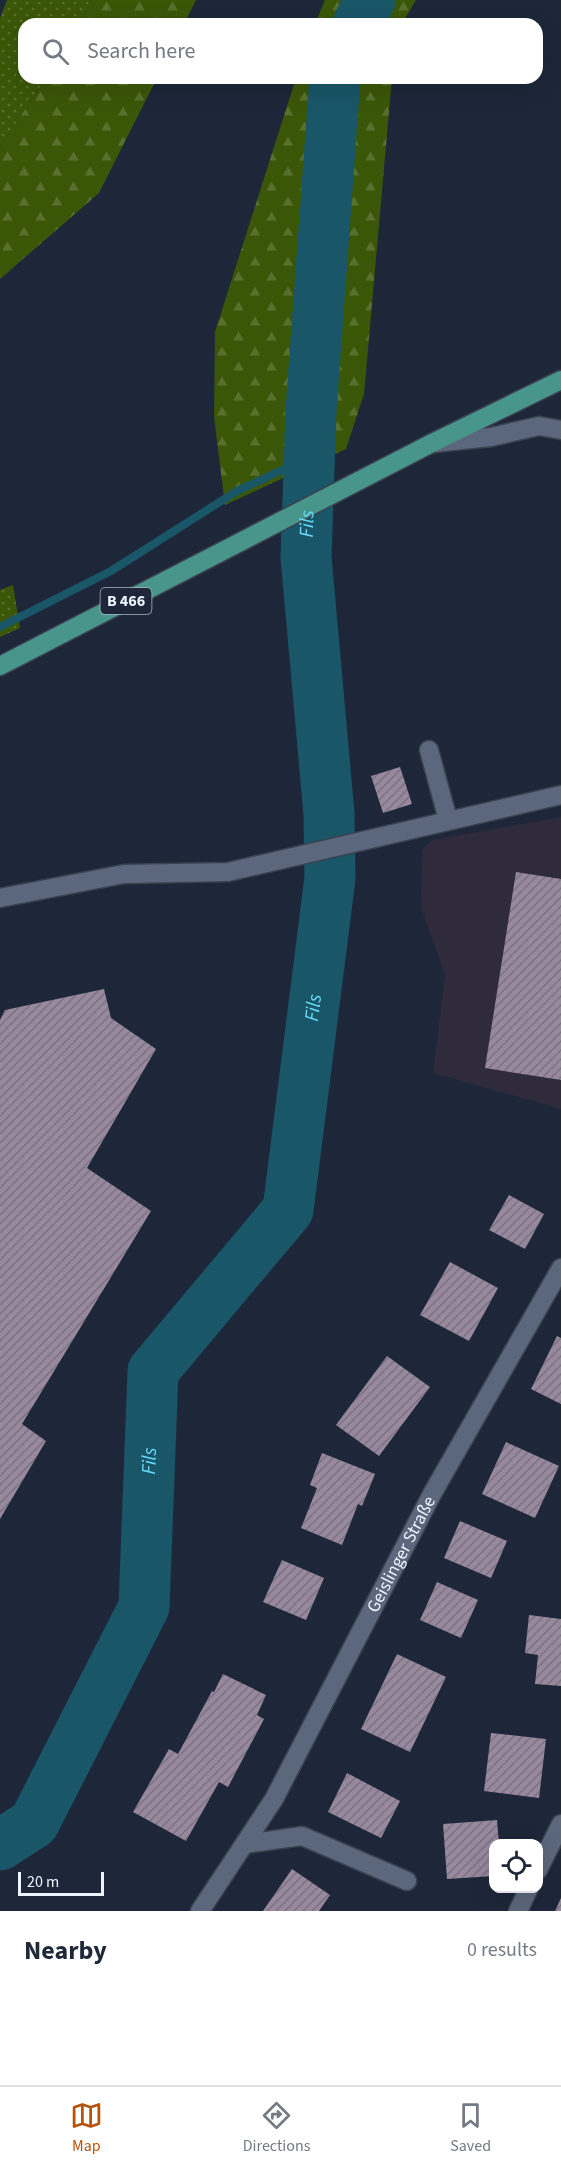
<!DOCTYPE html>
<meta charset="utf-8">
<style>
:root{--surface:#fff;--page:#f2f2f3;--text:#1f2937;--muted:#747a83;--line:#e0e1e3;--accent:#b45309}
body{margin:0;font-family:"Source Sans 3",sans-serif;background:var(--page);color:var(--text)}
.controls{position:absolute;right:18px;bottom:18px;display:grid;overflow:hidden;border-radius:12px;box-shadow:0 6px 24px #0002}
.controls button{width:54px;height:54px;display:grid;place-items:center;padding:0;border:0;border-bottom:2px solid var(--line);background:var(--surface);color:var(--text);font:30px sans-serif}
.scale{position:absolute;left:18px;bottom:15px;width:86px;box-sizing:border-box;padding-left:6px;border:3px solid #eef4fd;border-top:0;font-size:16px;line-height:21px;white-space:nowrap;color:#eef4fd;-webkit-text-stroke:4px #1d2739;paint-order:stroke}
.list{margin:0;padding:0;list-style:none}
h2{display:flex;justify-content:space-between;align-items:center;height:78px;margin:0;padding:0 24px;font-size:26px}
h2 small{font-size:20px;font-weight:400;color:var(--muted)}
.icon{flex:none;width:33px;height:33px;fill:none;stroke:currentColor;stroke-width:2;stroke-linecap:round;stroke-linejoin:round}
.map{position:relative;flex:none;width:561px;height:1911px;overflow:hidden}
.search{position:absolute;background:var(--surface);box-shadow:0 6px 24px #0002;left:18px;right:18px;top:18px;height:66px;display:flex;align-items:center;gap:15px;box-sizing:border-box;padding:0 21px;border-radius:18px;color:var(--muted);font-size:22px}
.sheet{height:174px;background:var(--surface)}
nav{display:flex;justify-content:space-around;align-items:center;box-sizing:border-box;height:84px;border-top:2px solid var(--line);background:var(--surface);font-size:16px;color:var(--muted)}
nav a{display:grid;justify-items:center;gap:3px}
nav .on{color:var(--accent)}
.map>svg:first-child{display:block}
.commercial{fill:#2f2b3c}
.grass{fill:url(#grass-dots)}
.forest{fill:url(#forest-firs)}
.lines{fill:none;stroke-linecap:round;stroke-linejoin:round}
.stream{stroke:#195768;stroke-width:8}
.river{stroke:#195768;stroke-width:51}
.building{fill:url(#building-hatch)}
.minor-casing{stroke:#3a4150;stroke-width:21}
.major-casing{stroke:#3a4150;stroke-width:21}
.minor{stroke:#5b677c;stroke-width:18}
.major{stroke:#48958c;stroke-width:18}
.labels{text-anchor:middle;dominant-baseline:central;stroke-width:5;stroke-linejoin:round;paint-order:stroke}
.shield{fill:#1d2739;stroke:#afb6c2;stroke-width:1.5}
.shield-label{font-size:16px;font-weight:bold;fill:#eef4fd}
.street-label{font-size:18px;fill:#eef4fd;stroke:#1d2739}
.water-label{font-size:20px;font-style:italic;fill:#67dafc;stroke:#1d2739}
</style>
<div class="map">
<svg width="561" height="1911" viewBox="0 0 561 1911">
<defs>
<pattern id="grass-dots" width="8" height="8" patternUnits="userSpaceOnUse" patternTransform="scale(1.5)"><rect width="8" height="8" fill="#3a5708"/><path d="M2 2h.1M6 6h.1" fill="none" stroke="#57702d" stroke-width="1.8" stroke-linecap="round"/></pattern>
<pattern id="forest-firs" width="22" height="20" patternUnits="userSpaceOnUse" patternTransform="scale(1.5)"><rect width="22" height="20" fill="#3a5708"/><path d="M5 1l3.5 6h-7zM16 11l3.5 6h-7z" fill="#57702d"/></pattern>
<pattern id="building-hatch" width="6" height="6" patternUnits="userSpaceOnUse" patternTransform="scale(1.5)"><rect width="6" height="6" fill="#97889e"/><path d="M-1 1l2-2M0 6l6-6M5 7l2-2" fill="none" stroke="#7b7281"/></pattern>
</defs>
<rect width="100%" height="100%" fill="#1d2739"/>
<polygon class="commercial" points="561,817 561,1109 433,1073 445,975 421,907 422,850 432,840"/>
<g class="grass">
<polygon points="7,0 92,0 80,24 24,24 24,78 46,78 0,147 0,18"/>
<polygon points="13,585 20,628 0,637 0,590"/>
</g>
<g class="forest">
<polygon points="92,0 196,0 184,24 80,24"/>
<polygon points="325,0 416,0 402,24 315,24"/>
<polygon points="46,78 157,78 99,193 0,279 0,147"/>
<polygon points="296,78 392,78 364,394 346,449 225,505 214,417 215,332"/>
</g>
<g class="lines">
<polyline class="stream" points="0,627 111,571 237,491 310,457"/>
<g class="river">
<polyline points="358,24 370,0"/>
<path id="s1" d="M0,1845L34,1823L144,1607L153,1371L288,1210L330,878L329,814L306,557L311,411L335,78"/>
</g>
</g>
<g class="building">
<polygon points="400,767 412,804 383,813 371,776"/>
<polygon points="516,872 561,879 561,1080 485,1068"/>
<polygon points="104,989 111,1018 156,1049 87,1168 151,1211 22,1424 46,1441 0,1519 0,1020 5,1010"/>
<polygon points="509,1195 544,1214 525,1249 489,1230"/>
<polygon points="450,1262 498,1288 469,1341 420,1315"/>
<polygon points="557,1336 561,1338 561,1404 531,1389"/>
<polygon points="387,1356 430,1387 379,1456 336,1425"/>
<polygon points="506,1442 559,1466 535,1518 482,1494"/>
<polygon points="322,1453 375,1474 362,1506 358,1504 342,1545 301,1528 317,1488 310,1485"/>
<polygon points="460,1521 507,1541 491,1578 444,1558"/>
<polygon points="282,1560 324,1578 306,1620 263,1602"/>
<polygon points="437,1582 478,1600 461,1638 420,1620"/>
<polygon points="529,1615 561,1619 561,1686 535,1684 538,1655 525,1653"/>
<polygon points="397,1654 446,1677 410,1752 361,1729"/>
<polygon points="223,1674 266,1695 257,1715 264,1719 228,1787 219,1782 186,1841 133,1812 169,1749 178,1754 212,1691 214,1692"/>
<polygon points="491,1733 546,1739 539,1798 484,1791"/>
<polygon points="347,1773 400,1801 381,1838 328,1812"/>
<polygon points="497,1820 499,1844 494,1844 494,1876 447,1879 443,1824"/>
<polygon points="292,1869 330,1895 319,1911 263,1911"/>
<polygon points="561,1898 561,1911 555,1911"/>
</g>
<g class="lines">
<defs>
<g id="minor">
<polyline points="434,443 491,437 539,426 561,430"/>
<polyline points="429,750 448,820"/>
<polyline points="0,898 124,874 228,872 561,795"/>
<polyline points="245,1844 302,1836 407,1881"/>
<polyline points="538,1870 561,1824"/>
<path id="s2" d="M200,1911L274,1799L432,1494L561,1268"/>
<polyline points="518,1911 529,1888"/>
</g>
<polyline id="major" points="0,666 432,443 561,380"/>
</defs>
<use href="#minor" class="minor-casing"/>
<use href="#major" class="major-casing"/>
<use href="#minor" class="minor"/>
<use href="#major" class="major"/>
</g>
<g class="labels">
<rect class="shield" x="100.5" y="588" width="51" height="26" rx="4.5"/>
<g class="shield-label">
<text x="126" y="601">B 466</text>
</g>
<g class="street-label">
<text stroke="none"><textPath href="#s2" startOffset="410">Geislinger Straße</textPath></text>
</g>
<g class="water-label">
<text stroke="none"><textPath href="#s1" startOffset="1419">Fils</textPath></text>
<text stroke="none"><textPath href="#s1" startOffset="933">Fils</textPath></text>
<text stroke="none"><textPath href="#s1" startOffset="429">Fils</textPath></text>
</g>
</g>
</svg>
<div class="controls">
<button><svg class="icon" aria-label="locate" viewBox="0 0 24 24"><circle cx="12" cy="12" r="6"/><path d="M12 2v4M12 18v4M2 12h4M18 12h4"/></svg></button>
</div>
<div class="scale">20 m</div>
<div class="search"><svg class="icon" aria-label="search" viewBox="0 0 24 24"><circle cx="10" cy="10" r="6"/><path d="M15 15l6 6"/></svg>Search here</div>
</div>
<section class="sheet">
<h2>Nearby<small>0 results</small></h2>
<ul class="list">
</ul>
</section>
<nav>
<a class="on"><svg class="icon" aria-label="map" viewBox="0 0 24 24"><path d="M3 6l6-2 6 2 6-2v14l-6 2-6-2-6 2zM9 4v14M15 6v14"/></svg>Map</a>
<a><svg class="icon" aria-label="directions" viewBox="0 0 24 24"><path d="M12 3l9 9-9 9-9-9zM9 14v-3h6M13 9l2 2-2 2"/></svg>Directions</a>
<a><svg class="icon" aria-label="saved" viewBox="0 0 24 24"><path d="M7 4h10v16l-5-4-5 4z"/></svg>Saved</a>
</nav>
